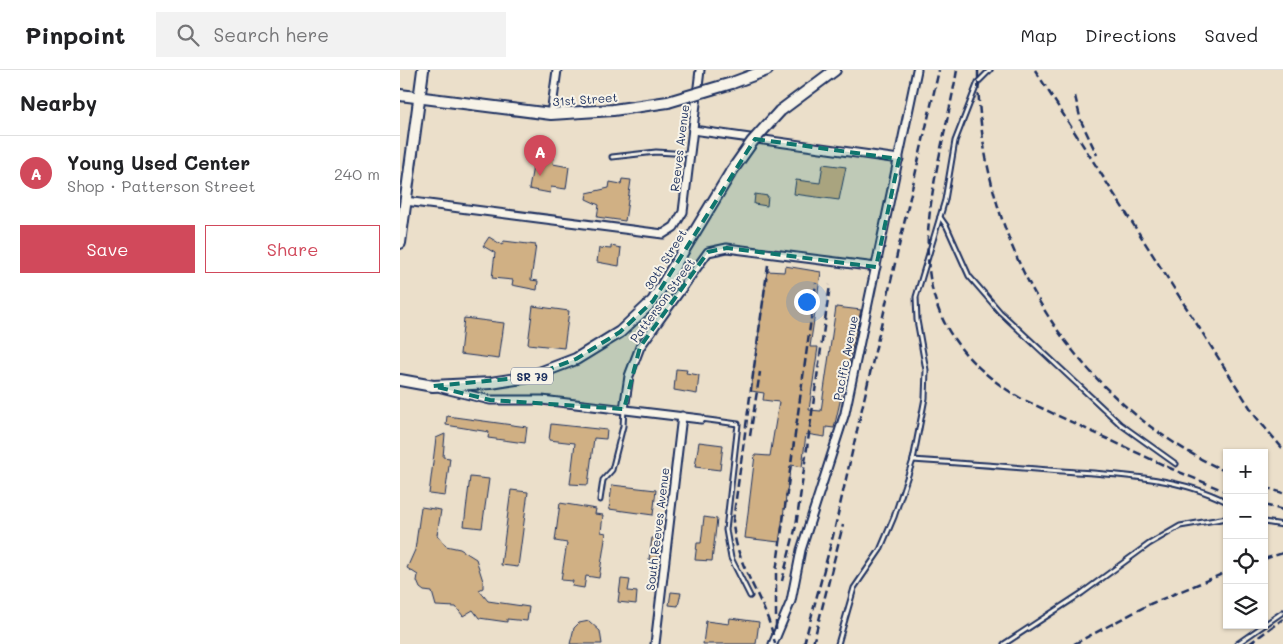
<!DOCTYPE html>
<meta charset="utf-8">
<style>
:root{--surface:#fff;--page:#f2f2f2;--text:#202124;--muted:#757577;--line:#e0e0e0;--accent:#d1495b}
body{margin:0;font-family:Mali,sans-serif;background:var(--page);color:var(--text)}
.controls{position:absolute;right:15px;bottom:15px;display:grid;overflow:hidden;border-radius:0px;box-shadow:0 1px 4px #0004}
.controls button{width:45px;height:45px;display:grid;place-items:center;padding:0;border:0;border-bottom:1px solid var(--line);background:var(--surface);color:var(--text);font:25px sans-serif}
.you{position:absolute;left:406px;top:231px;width:18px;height:18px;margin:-12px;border:4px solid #fff;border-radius:50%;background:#1a73e8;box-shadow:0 0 0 8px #1a73e833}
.badge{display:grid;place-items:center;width:32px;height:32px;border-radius:50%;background:var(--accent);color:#fff;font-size:16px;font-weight:700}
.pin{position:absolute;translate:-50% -41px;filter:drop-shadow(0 1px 2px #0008)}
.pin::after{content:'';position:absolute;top:26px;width:18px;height:15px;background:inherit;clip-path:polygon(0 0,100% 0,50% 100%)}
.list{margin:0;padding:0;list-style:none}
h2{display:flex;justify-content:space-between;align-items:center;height:65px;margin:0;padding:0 20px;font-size:21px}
h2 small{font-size:16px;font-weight:400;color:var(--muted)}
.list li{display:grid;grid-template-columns:32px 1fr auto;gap:15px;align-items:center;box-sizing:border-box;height:75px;padding:0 20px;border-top:1px solid var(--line)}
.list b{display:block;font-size:19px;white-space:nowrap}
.list p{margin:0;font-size:16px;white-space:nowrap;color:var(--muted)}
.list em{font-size:16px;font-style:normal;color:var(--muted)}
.actions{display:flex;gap:10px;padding:15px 20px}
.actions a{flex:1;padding:11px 0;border:1px solid var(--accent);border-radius:0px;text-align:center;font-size:18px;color:var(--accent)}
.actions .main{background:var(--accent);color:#fff}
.icon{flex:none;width:28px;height:28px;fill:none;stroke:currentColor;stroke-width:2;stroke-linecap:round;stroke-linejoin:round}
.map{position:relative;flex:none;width:883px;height:574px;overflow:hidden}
header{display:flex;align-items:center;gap:30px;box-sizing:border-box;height:70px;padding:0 25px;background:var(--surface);border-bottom:1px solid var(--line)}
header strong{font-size:24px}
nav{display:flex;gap:28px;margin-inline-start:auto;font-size:18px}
.search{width:350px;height:45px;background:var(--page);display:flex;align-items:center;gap:12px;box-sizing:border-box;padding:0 18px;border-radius:0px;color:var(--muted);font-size:19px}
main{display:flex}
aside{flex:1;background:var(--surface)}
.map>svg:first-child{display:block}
.building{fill:#d0b084;stroke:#1b2f5e}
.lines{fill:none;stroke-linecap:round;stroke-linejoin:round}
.service-casing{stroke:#1b2f5e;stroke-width:7}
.minor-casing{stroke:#1b2f5e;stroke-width:11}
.secondary-casing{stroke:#1b2f5e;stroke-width:14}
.primary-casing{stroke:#1b2f5e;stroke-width:14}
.service{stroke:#f7f3e8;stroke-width:3}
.minor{stroke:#f7f3e8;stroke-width:7}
.secondary{stroke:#f7f3e8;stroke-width:10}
.primary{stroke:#f7f3e8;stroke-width:10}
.rail{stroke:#1b2f5e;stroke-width:2.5;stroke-dasharray:8 4;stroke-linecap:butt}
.primary-bridge-casing{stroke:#1b2f5e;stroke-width:14;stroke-linecap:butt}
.primary-bridge{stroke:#f7f3e8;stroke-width:10}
.marked{fill:#0f766e;fill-opacity:0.2;stroke:#0f766e;stroke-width:4;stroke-dasharray:10 6;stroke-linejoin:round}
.labels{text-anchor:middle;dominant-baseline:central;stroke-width:4;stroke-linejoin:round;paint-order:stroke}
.shield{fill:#f7f3e8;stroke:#5d6a87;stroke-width:1}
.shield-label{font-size:11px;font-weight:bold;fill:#1b2f5e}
.street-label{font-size:12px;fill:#1b2f5e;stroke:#f7f3e8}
</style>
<header>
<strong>Pinpoint</strong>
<div class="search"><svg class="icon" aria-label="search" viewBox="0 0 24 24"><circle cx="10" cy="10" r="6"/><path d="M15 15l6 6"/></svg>Search here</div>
<nav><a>Map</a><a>Directions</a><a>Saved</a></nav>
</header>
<main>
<aside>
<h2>Nearby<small></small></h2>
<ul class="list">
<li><span class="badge">A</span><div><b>Young Used Center</b><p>Shop · Patterson Street</p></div><em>240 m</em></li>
</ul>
<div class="actions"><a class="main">Save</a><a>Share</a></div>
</aside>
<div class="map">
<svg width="883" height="574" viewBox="0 0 883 574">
<rect width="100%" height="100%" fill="#ebdfca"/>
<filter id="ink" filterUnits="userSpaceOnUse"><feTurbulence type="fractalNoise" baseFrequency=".02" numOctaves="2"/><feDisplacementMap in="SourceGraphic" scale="10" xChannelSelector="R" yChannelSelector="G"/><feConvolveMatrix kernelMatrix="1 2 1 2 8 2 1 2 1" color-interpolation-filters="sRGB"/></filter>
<g filter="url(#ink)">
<g class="building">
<polygon points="135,85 154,88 153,94 169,97 166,119 151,117 150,123 129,119"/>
<polygon points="423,94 446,97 439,130 394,124 396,110 420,113"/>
<polygon points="222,109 231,110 225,151 197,147 199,135 186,129 187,123 209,118 210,112 221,114"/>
<polygon points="355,124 368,126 367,136 354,134"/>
<polygon points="89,167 102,175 104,171 136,175 131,210 138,211 137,220 112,215 113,210 92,208 95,183 83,176"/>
<polygon points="211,176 221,178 219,196 197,192 199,178 211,179"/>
<polygon points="385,196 421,202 410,277 418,277 409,340 421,341 436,237 461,240 434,358 426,357 425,367 406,364 402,397 391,395 379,472 345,468 355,385 370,386 379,332 363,330 364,323 351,321 367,201 384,202"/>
<polygon points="133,236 169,241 164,278 128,274"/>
<polygon points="64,248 104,253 99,289 60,284"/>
<polygon points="276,299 287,300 286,303 299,305 297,324 274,320"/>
<polygon points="47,346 127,357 125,373 88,368 89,362 46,355"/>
<polygon points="151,354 207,360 206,369 194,368 188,415 170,414 175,373 149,370"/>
<polygon points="45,364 43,387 50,388 45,426 29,424 36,368"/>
<polygon points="299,372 323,375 320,400 295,397"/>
<polygon points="70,407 89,409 82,458 64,456"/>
<polygon points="212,415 256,420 253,445 209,439"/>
<polygon points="111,420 128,422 118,497 101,495"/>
<polygon points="160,433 196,439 195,444 203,445 201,462 206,463 199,508 186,506 184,518 172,516 173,511 161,510 167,473 155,471"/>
<polygon points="21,437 41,440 37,465 46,476 60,479 76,489 83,511 83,518 79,520 88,531 129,537 127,551 107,549 107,552 79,548 73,540 63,546 56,537 36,536 32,522 24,521 20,518 17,511 18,505 7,498 15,480"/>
<polygon points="304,447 317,449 312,491 295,490 297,473 301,473"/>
<polygon points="252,468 259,468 257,490 249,489"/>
<polygon points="221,509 230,510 228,521 237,522 236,534 218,532"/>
<polygon points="271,522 281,523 278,536 269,535"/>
<polygon points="330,548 359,552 356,574 303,574 306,551 329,554"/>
<polygon points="189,551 200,561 202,574 170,574 174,558 179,553"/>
</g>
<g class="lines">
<defs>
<g id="service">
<polyline points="212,87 256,82 289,84"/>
<polyline points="540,147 547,157 569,206 600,242 720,354 776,394"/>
<polyline points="301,349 338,354 326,460 331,488 350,526"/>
<path d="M513,390C563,393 612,397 662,401C717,405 777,406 827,432"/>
<polyline points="200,430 203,410 212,400 223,356 224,339"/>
<polyline points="864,452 883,455"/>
<polyline points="438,574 454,518 480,480 494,447 513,390 525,328 526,300 517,250 516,227 545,130 555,71 578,12 590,0"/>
<polyline points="604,574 682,523 749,474 780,456 827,448"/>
<polyline points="837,574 883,542"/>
</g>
<g id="minor">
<polyline points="151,44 157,0"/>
<polyline points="293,60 499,89"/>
<polyline points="5,131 263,164 274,157 283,142 300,0"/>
<polyline points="41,318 90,330 142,330 301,349"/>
<polyline points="224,339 229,306 240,277 308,182 327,178 476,197"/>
<polyline points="255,574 282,346"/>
<polyline points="373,574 391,531 401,480 445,343 517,0"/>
</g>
<polyline id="secondary" points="0,173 23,0"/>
<g id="primary">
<polyline points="332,13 367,0"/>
<polyline points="0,25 151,44 213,40 268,32"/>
<polyline points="380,41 435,0"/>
<polyline points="0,310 33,316 91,313 129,307 176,289 220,262 253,231 331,102"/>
</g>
</defs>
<use href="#service" class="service-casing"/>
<use href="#minor" class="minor-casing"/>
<use href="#secondary" class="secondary-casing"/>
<use href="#primary" class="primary-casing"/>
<use href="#service" class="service"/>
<use href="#minor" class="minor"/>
<use href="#secondary" class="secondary"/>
<use href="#primary" class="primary"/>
<g class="rail">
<path d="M557,0C535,128 480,244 620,328L772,399L827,422"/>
<path d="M578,0C578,172 669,329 827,402"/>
<polyline points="635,0 856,347 883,379"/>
<polyline points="675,26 681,51 697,85"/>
<path d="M368,195L333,451C335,498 367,529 375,574"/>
<polyline points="350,366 360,302"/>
<polyline points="864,417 883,423"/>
<polyline points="864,435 883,440"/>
<polyline points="864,489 883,483"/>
<polyline points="382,511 396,456 430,215"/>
<polyline points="376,559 376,502 416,213"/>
<polyline points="404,574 433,466 539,0"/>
<polyline points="413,574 443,455"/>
<polyline points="674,574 750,534 827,502"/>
<polyline points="849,574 883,549"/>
</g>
<defs>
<g id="primary-bridge">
<polyline points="268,32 332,13"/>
<polyline points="331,102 352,72 380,41"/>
</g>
</defs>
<use href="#primary-bridge" class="primary-bridge-casing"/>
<use href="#primary-bridge" class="primary-bridge"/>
</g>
</g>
<path class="marked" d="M355,69L499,89L476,197L327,178L308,182L240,277L224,339L90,330L33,316L129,307L176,289L220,262L253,231Z"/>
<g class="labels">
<rect class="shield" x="111" y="297.5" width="42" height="17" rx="4"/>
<g class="shield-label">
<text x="132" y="306">SR 79</text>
</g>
<g class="street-label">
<text transform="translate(185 29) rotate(-4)">31st Street</text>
<text transform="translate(279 78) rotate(-83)">Reeves Avenue</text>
<text transform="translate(265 189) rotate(-58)">30th Street</text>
<text transform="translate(262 230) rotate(-54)">Patterson Street</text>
<text transform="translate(445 288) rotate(-79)">Pacific Avenue</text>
<text transform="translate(257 459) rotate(-83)">South Reeves Avenue</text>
</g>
</g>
</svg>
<div class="controls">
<button>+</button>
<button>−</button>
<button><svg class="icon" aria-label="locate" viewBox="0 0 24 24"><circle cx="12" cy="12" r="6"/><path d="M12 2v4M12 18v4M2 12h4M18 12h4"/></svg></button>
<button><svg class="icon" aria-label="layers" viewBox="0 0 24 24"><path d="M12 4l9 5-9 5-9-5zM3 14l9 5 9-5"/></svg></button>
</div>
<div class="you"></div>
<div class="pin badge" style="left:140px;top:106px">A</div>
</div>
</main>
